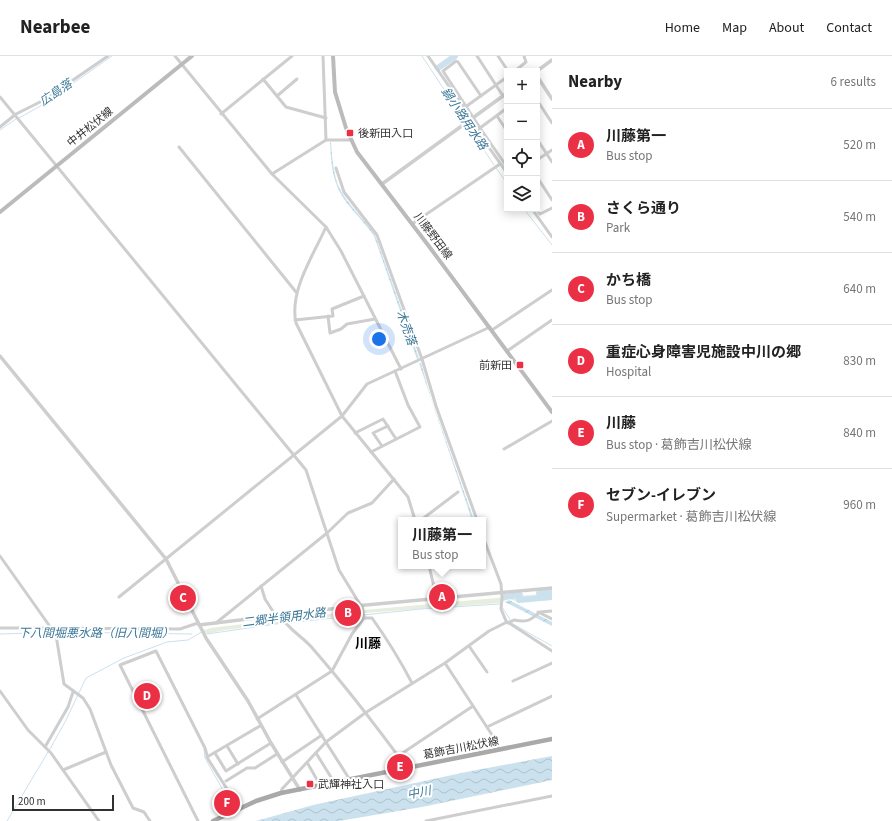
<!DOCTYPE html>
<meta charset="utf-8">
<style>
:root{--surface:#fff;--page:#f6f6f6;--text:#222;--muted:#767676;--line:#e0e0e0;--accent:#eb3045}
body{margin:0;font-family:"Source Sans 3","Noto Sans JP",sans-serif;background:var(--page);color:var(--text)}
.controls{position:absolute;right:12px;top:12px;display:grid;overflow:hidden;border-radius:0px;box-shadow:0 2px 10px #0003}
.controls button{width:36px;height:36px;display:grid;place-items:center;padding:0;border:0;border-bottom:1px solid var(--line);background:var(--surface);color:var(--text);font:20px sans-serif}
.scale{position:absolute;left:12px;bottom:10px;width:102px;box-sizing:border-box;padding-left:4px;border:2px solid #313131;border-top:0;font-size:11px;line-height:14px;white-space:nowrap;color:#313131;-webkit-text-stroke:3px #fff;paint-order:stroke}
.you{position:absolute;left:379px;top:283px;width:14px;height:14px;margin:-10px;border:3px solid #fff;border-radius:50%;background:#1a73e8;box-shadow:0 0 0 6px #1a73e833}
.badge{display:grid;place-items:center;width:26px;height:26px;border-radius:50%;background:var(--accent);color:#fff;font-size:13px;font-weight:700}
.pin{position:absolute;translate:-50% -50%;border:2px solid #fff;box-shadow:0 1px 4px #0006}
.popup{position:absolute;left:398px;top:461px;width:88px;height:52px;box-sizing:border-box;display:grid;place-content:center;border-radius:0px;background:var(--surface);filter:drop-shadow(0 1px 3px #0005);font-size:13px;white-space:nowrap;color:var(--muted)}
.popup b{font-size:15px;color:var(--text)}
.popup::after{content:'';position:absolute;left:50%;top:100%;margin-left:-8px;border:8px solid transparent;border-top-color:var(--surface)}
.list{margin:0;padding:0;list-style:none}
h2{display:flex;justify-content:space-between;align-items:center;height:52px;margin:0;padding:0 16px;font-size:17px}
h2 small{font-size:13px;font-weight:400;color:var(--muted)}
.list li{display:grid;grid-template-columns:26px 1fr auto;gap:12px;align-items:center;box-sizing:border-box;height:72px;padding:0 16px;border-top:1px solid var(--line)}
.list b{display:block;font-size:15px;white-space:nowrap}
.list p{margin:0;font-size:13px;white-space:nowrap;color:var(--muted)}
.list em{font-size:13px;font-style:normal;color:var(--muted)}
.icon{flex:none;width:22px;height:22px;fill:none;stroke:currentColor;stroke-width:2;stroke-linecap:round;stroke-linejoin:round}
.map{position:relative;flex:none;width:552px;height:765px;overflow:hidden}
header{display:flex;align-items:center;gap:24px;box-sizing:border-box;height:56px;padding:0 20px;background:var(--surface);border-bottom:1px solid var(--line)}
header strong{font-size:19px}
nav{display:flex;gap:22px;margin-inline-start:auto;font-size:14px}
main{display:flex}
aside{flex:1;background:var(--surface)}
.map>svg:first-child{display:block}
.green{fill:#e8eedf}
.water{fill:url(#water-waves)}
.lines{fill:none;stroke-linecap:round;stroke-linejoin:round}
.stream{stroke:#cbe2ee;stroke-width:1}
.river{stroke:#cbe2ee;stroke-width:6}
.minor{stroke:#cecece;stroke-width:3}
.tertiary{stroke:#cecece;stroke-width:3.5}
.secondary{stroke:#bbb;stroke-width:4}
.primary{stroke:#a9a9a9;stroke-width:4.5}
.poi-dot{fill:#eb3045;stroke:#fff;stroke-width:1.5}
.labels{text-anchor:middle;dominant-baseline:central;stroke-width:4;stroke-linejoin:round;paint-order:stroke}
.street-label{font-size:11px;fill:#313131;stroke:#fff}
.poi-label{font-size:11px;fill:#313131;stroke:#fff;text-anchor:start}
.water-label{font-size:12px;font-style:italic;fill:#3b7797;stroke:#fff}
.quarter-label{font-size:13px;font-weight:bold;fill:#000;stroke:#fff}
</style>
<header>
<strong>Nearbee</strong>
<nav><a>Home</a><a>Map</a><a>About</a><a>Contact</a></nav>
</header>
<main>
<div class="map">
<svg width="552" height="765" viewBox="0 0 552 765">
<defs>
<pattern id="water-waves" width="16" height="10" patternUnits="userSpaceOnUse"><rect width="16" height="10" fill="#cbe2ee"/><path d="M0 5q4-4 8 0t8 0" fill="none" stroke="#afc2cd"/></pattern>
</defs>
<rect width="100%" height="100%" fill="#fff"/>
<polygon class="green" points="552,537 552,544 519,546 509,543 499,547 365,557 225,574 206,578 204,575 210,572 364,554"/>
<g class="water">
<path d="M331,86C332,100 333,113 337,126C344,146 364,162 375,179L419,302L417,303L374,180C362,162 342,147 336,127C331,114 331,100 330,87Z"/>
<polygon points="419,307 421,307 431,342 474,464 472,464"/>
<polygon points="509,544 552,566 552,570 505,546"/>
<polygon points="552,700 552,724 422,751 339,765 256,765 313,749 466,716"/>
</g>
<g class="lines">
<g class="stream">
<polyline points="422,0 494,109"/>
<polyline points="19,62 42,49 112,0"/>
<polyline points="0,74 16,63"/>
<polyline points="496,112 507,127"/>
<polyline points="524,153 552,189"/>
<polyline points="502,551 513,568 552,590"/>
<polyline points="286,567 421,553 500,548"/>
<polyline points="0,578 59,576 192,578"/>
<polyline points="207,578 283,567"/>
<polyline points="50,693 66,664 86,622 124,602 167,586 188,584 205,574"/>
<polyline points="204,693 205,702 224,736"/>
<polyline points="7,765 48,696"/>
</g>
<g class="river">
<polyline points="438,12 455,0"/>
<polyline points="539,537 552,535"/>
<polyline points="504,541 520,539"/>
<polyline points="519,544 552,541"/>
</g>
<g class="minor">
<polyline points="175,0 272,118 326,171 341,195 401,313"/>
<polyline points="323,0 326,84"/>
<polyline points="428,0 464,52 507,21"/>
<polyline points="477,0 503,40"/>
<polyline points="498,0 508,15"/>
<polyline points="515,15 526,6 524,0"/>
<polyline points="263,23 286,51 326,62"/>
<polyline points="277,40 297,23"/>
<polyline points="481,40 458,6 456,5 443,15 480,72 478,76 507,117"/>
<polyline points="0,41 306,414 339,514 361,550"/>
<polyline points="537,44 552,67"/>
<polyline points="507,52 480,72 507,111"/>
<polyline points="221,58 292,0"/>
<polyline points="497,60 507,75"/>
<polyline points="0,71 16,58 44,44 108,0"/>
<polyline points="537,83 552,106"/>
<polyline points="179,91 296,236"/>
<polyline points="537,104 552,94"/>
<polyline points="336,112 344,136 377,179 422,303 436,350 477,464"/>
<polyline points="272,118 326,84 351,84"/>
<polyline points="537,121 552,144"/>
<polyline points="532,153 552,181"/>
<polyline points="536,153 540,158 552,152"/>
<polyline points="412,168 500,108"/>
<path d="M326,171C313,200 289,235 296,267L342,360L408,441L415,464"/>
<polyline points="328,260 330,277 341,273 347,268 375,263"/>
<polyline points="295,264 333,260 332,253 364,240"/>
<polyline points="492,274 552,234"/>
<polyline points="507,295 552,264"/>
<polyline points="355,377 383,363 396,383"/>
<polyline points="382,390 373,377 388,370"/>
<polyline points="504,393 552,365"/>
<polyline points="371,396 420,371 408,349 395,315"/>
<polyline points="421,464 458,436"/>
<polyline points="483,481 501,528 502,542 501,553 506,565 552,595"/>
<polyline points="0,500 56,579 64,628 83,642 90,653 111,709 133,752 144,756 150,765"/>
<polyline points="429,510 437,543"/>
<polyline points="261,530 265,543 276,560"/>
<polyline points="119,541 342,360 367,328 490,271"/>
<path d="M362,550L364,562H372C387,583 400,604 412,627"/>
<polyline points="538,556 552,563"/>
<path d="M280,559C288,574 304,581 314,594C347,632 377,671 407,712"/>
<polyline points="216,567 327,477 348,457 372,447 394,423"/>
<path d="M508,567L514,564C527,567 531,564 540,556L552,555"/>
<polyline points="0,572 51,572"/>
<polyline points="52,572 180,573 198,567"/>
<polyline points="469,590 487,616"/>
<polyline points="445,607 496,685 499,694"/>
<polyline points="513,625 552,607"/>
<polyline points="0,635 28,674 51,697 99,765"/>
<polyline points="296,639 350,724"/>
<polyline points="257,663 332,615 352,578 364,562"/>
<polyline points="487,671 552,640"/>
<polyline points="227,690 238,708"/>
<polyline points="45,691 68,651 73,636"/>
<polyline points="215,697 226,715 271,687"/>
<polyline points="316,697 334,726"/>
<polyline points="398,700 473,650"/>
<polyline points="207,701 260,670"/>
<polyline points="282,706 322,679"/>
<polyline points="308,708 320,729"/>
<polyline points="63,714 106,696"/>
<polyline points="226,725 247,712 255,712 277,698"/>
<polyline points="281,737 282,733 326,686 365,657 445,607 489,575 507,566"/>
<polyline points="198,765 120,609 156,595 205,692 208,703 239,752"/>
<polyline points="426,765 552,740"/>
</g>
<g class="tertiary">
<polyline points="537,15 552,4"/>
<polyline points="537,20 552,43"/>
<polyline points="382,128 507,37"/>
<polyline points="0,300 166,503 206,582 248,645 271,687 300,734"/>
<polyline points="199,569 355,550 552,532"/>
</g>
<g class="secondary">
<polyline points="333,0 335,36 346,72 357,96 428,189 552,356"/>
<polyline points="0,156 192,0"/>
</g>
<polyline class="primary" points="213,765 256,745 281,737 552,683"/>
</g>
<g class="poi-dot">
<rect x="346" y="73" width="8" height="8" rx="2"/>
<rect x="516" y="305" width="8" height="8" rx="2"/>
<rect x="306" y="724" width="8" height="8" rx="2"/>
</g>
<g class="labels">
<g class="street-label">
<text transform="translate(90 71) rotate(-39)">中井松伏線</text>
<text transform="translate(433 180) rotate(53)">川藤野田線</text>
<text transform="translate(461 692) rotate(-11)">葛飾吉川松伏線</text>
</g>
<g class="poi-label">
<text x="358" y="77">後新田入口</text>
<text x="512" y="309" text-anchor="end">前新田</text>
<text x="318" y="728">武輝神社入口</text>
</g>
<g class="water-label">
<text transform="translate(56 37) rotate(-34)">広島落</text>
<text transform="translate(464 63) rotate(56)">鍋小路用水路</text>
<text transform="translate(406 272) rotate(71)">木売落</text>
<text transform="translate(284 562) rotate(-7)">二郷半領用水路</text>
<text x="96" y="577">下八間堀悪水路（旧八間堀）</text>
<text transform="translate(419 737) rotate(-11)">中川</text>
</g>
<g class="quarter-label">
<text x="368" y="588">川藤</text>
</g>
</g>
</svg>
<div class="controls">
<button>+</button>
<button>−</button>
<button><svg class="icon" aria-label="locate" viewBox="0 0 24 24"><circle cx="12" cy="12" r="6"/><path d="M12 2v4M12 18v4M2 12h4M18 12h4"/></svg></button>
<button><svg class="icon" aria-label="layers" viewBox="0 0 24 24"><path d="M12 4l9 5-9 5-9-5zM3 14l9 5 9-5"/></svg></button>
</div>
<div class="scale">200 m</div>
<div class="you"></div>
<div class="pin badge" style="left:442px;top:541px">A</div>
<div class="popup"><b>川藤第一</b>Bus stop</div>
<div class="pin badge" style="left:348px;top:557px">B</div>
<div class="pin badge" style="left:183px;top:542px">C</div>
<div class="pin badge" style="left:147px;top:640px">D</div>
<div class="pin badge" style="left:400px;top:711px">E</div>
<div class="pin badge" style="left:227px;top:747px">F</div>
</div>
<aside>
<h2>Nearby<small>6 results</small></h2>
<ul class="list">
<li><span class="badge">A</span><div><b>川藤第一</b><p>Bus stop</p></div><em>520 m</em></li>
<li><span class="badge">B</span><div><b>さくら通り</b><p>Park</p></div><em>540 m</em></li>
<li><span class="badge">C</span><div><b>かち橋</b><p>Bus stop</p></div><em>640 m</em></li>
<li><span class="badge">D</span><div><b>重症心身障害児施設中川の郷</b><p>Hospital</p></div><em>830 m</em></li>
<li><span class="badge">E</span><div><b>川藤</b><p>Bus stop · 葛飾吉川松伏線</p></div><em>840 m</em></li>
<li><span class="badge">F</span><div><b>セブン-イレブン</b><p>Supermarket · 葛飾吉川松伏線</p></div><em>960 m</em></li>
</ul>
</aside>
</main>
